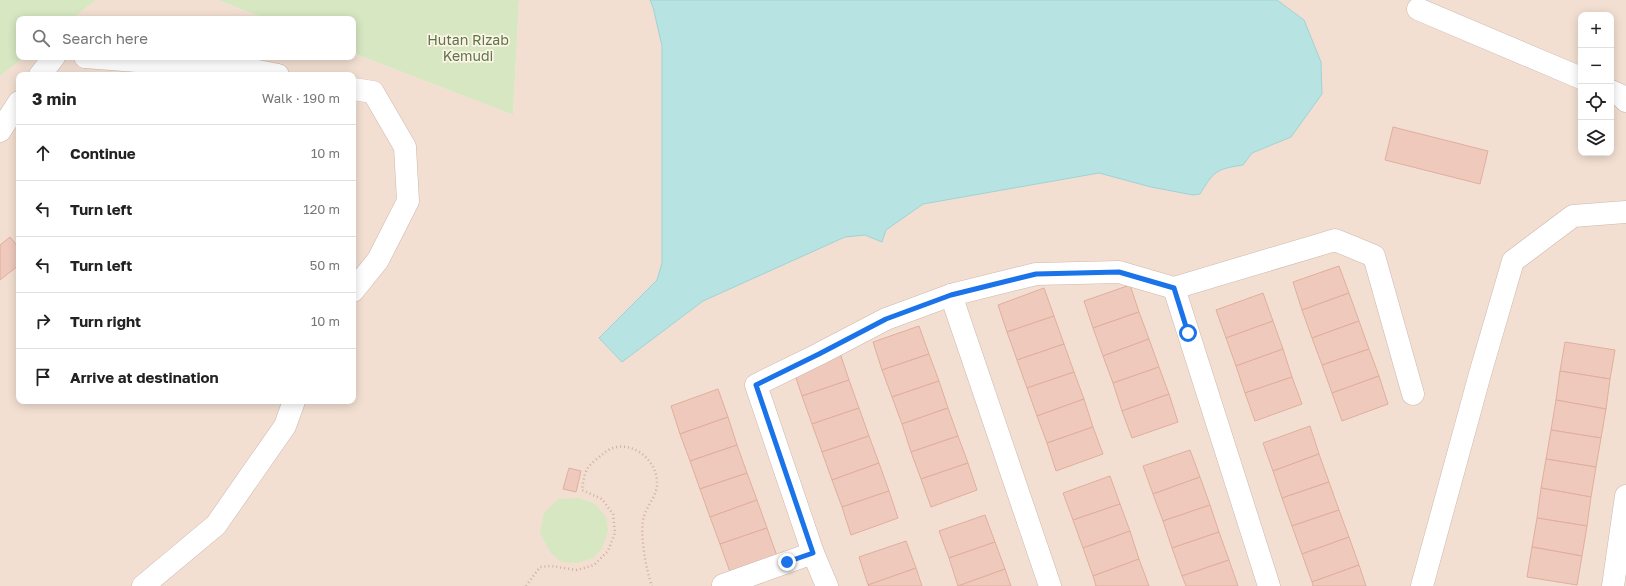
<!DOCTYPE html>
<meta charset="utf-8">
<style>
:root{--surface:#fff;--page:#f2f2f2;--text:#222;--muted:#767676;--line:#e0e0e0}
body{margin:0;font-family:"Golos Text",sans-serif;background:var(--page);color:var(--text)}
.controls{position:absolute;right:12px;top:12px;display:grid;overflow:hidden;border-radius:8px;box-shadow:0 2px 10px #0003}
.controls button{width:36px;height:36px;display:grid;place-items:center;padding:0;border:0;border-bottom:1px solid var(--line);background:var(--surface);color:var(--text);font:20px sans-serif}
.stop{position:absolute;width:12px;height:12px;margin:-9px;border:3px solid #1a73e8;border-radius:50%;background:#fff}
.stop.end{background:#1a73e8;border-color:#fff;box-shadow:0 1px 4px #0008}
.list{margin:0;padding:0;list-style:none}
h2{display:flex;justify-content:space-between;align-items:center;height:52px;margin:0;padding:0 16px;font-size:17px}
h2 small{font-size:13px;font-weight:400;color:var(--muted)}
.list li{display:grid;grid-template-columns:26px 1fr auto;gap:12px;align-items:center;box-sizing:border-box;height:56px;padding:0 16px;border-top:1px solid var(--line)}
.list b{display:block;font-size:15px;white-space:nowrap}
.list em{font-size:13px;font-style:normal;color:var(--muted)}
.icon{flex:none;width:22px;height:22px;fill:none;stroke:currentColor;stroke-width:2;stroke-linecap:round;stroke-linejoin:round}
.map{position:relative;flex:none;width:1626px;height:586px;overflow:hidden}
.search{position:absolute;background:var(--surface);box-shadow:0 2px 10px #0003;left:16px;top:16px;width:340px;height:44px;display:flex;align-items:center;gap:10px;box-sizing:border-box;padding:0 14px;border-radius:8px;color:var(--muted);font-size:15px}
.panel{position:absolute;background:var(--surface);box-shadow:0 2px 10px #0003;left:16px;top:72px;width:340px;height:332px;border-radius:8px}
.map>svg:first-child{display:block}
.residential{fill:#f2dfd2;fill-rule:evenodd}
.green{fill:#d6e7c2}
.water{fill:#b8e3e3;stroke:#9fd3d4}
.building{fill:#efc9bc;stroke:#e1ae9d}
.lines{fill:none;stroke-linecap:round;stroke-linejoin:round}
.minor-casing{stroke:#ceb7ad;stroke-width:23}
.path{stroke:#d3ad9f;stroke-width:2.5;stroke-dasharray:1 3;stroke-linecap:butt}
.minor{stroke:#fff;stroke-width:22}
.route{stroke:#1a73e8;stroke-width:5}
.labels{text-anchor:middle;dominant-baseline:central;stroke-width:3.5;stroke-linejoin:round;paint-order:stroke}
.park-label{font-size:14px;fill:#597743;stroke:#fef3e8}
</style>
<div class="map">
<svg width="1626" height="586" viewBox="0 0 1626 586">
<rect width="100%" height="100%" fill="#fbeee3"/>
<g class="residential">
<polygon points="96,0 218,0 266,19 72,19"/>
<path d="M519,0H1626V586H0V76L24,57H353V53L513,115ZM1581,15H1611V153H1581ZM19,75H353V401H19Z"/>
</g>
<g class="green">
<polygon points="0,0 96,0 72,19 19,19 19,57 24,57 0,76"/>
<polygon points="218,0 519,0 513,115 353,53 353,19 266,19"/>
<polygon points="579,498 595,504 606,517 608,531 602,548 593,558 577,563 561,562 550,552 540,533 544,513 558,499"/>
</g>
<path class="water" d="M650,0H1277L1304,20L1321,62L1322,94L1291,137L1252,153L1243,165C1216,169 1214,171 1200,194L1193,195L1151,187L1099,173L923,204L886,230L882,242L865,235L845,237L703,301L622,362L599,338L657,280L662,263V46L653,7Z"/>
<g class="building">
<polygon points="1393,127 1488,151 1480,184 1385,160"/>
<polygon points="10,237 19,248 19,265 0,280 0,245"/>
<polygon points="1339,266 1349,293 1302,310 1293,282"/>
<polygon points="1130,285 1139,312 1093,328 1084,301"/>
<polygon points="1044,288 1054,316 1007,332 998,305"/>
<polygon points="1263,293 1273,321 1226,338 1216,310"/>
<polygon points="1349,293 1359,321 1312,338 1302,310"/>
<polygon points="1139,312 1149,339 1103,356 1093,328"/>
<polygon points="1054,316 1064,344 1017,360 1007,332"/>
<polygon points="1273,321 1283,349 1236,366 1226,338"/>
<polygon points="1359,321 1369,349 1322,365 1312,338"/>
<polygon points="919,326 929,354 882,370 873,342"/>
<polygon points="1149,339 1159,367 1113,383 1103,356"/>
<polygon points="1565,342 1615,350 1610,379 1560,371"/>
<polygon points="1064,344 1074,372 1027,388 1017,360"/>
<polygon points="1283,349 1292,377 1245,393 1236,366"/>
<polygon points="1369,349 1379,376 1332,393 1322,365"/>
<polygon points="840,353 849,380 802,396 793,369"/>
<polygon points="929,354 939,381 892,397 882,370"/>
<polygon points="1159,367 1169,394 1122,411 1113,383"/>
<polygon points="1560,371 1610,379 1606,409 1556,400"/>
<polygon points="1074,372 1084,399 1037,416 1027,388"/>
<polygon points="1379,376 1388,404 1342,421 1332,393"/>
<polygon points="1292,377 1302,404 1255,421 1245,393"/>
<polygon points="849,380 859,408 812,424 802,396"/>
<polygon points="939,381 948,408 902,424 892,397"/>
<polygon points="718,389 728,417 680,434 671,406"/>
<polygon points="1169,394 1178,422 1132,438 1122,411"/>
<polygon points="1084,399 1093,427 1047,443 1037,416"/>
<polygon points="1556,400 1606,409 1601,438 1551,430"/>
<polygon points="859,408 869,436 822,452 812,424"/>
<polygon points="948,408 958,436 911,452 902,424"/>
<polygon points="728,417 737,445 690,461 680,434"/>
<polygon points="1310,426 1319,454 1273,471 1263,443"/>
<polygon points="1093,427 1103,454 1056,471 1047,443"/>
<polygon points="1551,430 1601,438 1596,467 1546,459"/>
<polygon points="869,436 879,463 832,480 822,452"/>
<polygon points="958,436 968,463 921,479 911,452"/>
<polygon points="737,445 747,473 700,489 690,461"/>
<polygon points="1190,450 1200,477 1153,494 1143,466"/>
<polygon points="1319,454 1329,482 1282,498 1273,471"/>
<polygon points="1546,459 1596,467 1591,497 1541,488"/>
<polygon points="879,463 889,491 842,507 832,480"/>
<polygon points="968,463 977,490 931,507 921,479"/>
<polygon points="569,468 581,471 576,492 563,489"/>
<polygon points="747,473 757,500 710,517 700,489"/>
<polygon points="1110,476 1120,504 1073,520 1063,493"/>
<polygon points="1200,477 1210,505 1163,521 1153,494"/>
<polygon points="1329,482 1339,510 1292,526 1282,498"/>
<polygon points="1541,488 1591,497 1587,526 1537,518"/>
<polygon points="889,491 898,518 851,535 842,507"/>
<polygon points="757,500 767,528 720,544 710,517"/>
<polygon points="1120,504 1130,531 1083,548 1073,520"/>
<polygon points="1210,505 1219,532 1172,548 1163,521"/>
<polygon points="1339,510 1349,537 1302,554 1292,526"/>
<polygon points="985,515 995,542 949,558 939,531"/>
<polygon points="1537,518 1587,526 1582,556 1532,547"/>
<polygon points="767,528 777,556 730,572 720,544"/>
<polygon points="1130,531 1139,559 1093,576 1083,548"/>
<polygon points="1219,532 1229,560 1182,576 1172,548"/>
<polygon points="1349,537 1359,565 1312,582 1302,554"/>
<polygon points="906,541 916,568 868,585 859,557"/>
<polygon points="995,542 1005,569 958,586 949,558"/>
<polygon points="1532,547 1582,556 1577,585 1527,577"/>
<polygon points="1139,559 1149,586 1096,586 1093,576"/>
<polygon points="1229,560 1238,586 1186,586 1182,576"/>
<polygon points="1359,565 1366,586 1313,586 1312,582"/>
<polygon points="916,568 922,586 869,586 868,585"/>
<polygon points="1005,569 1011,586 958,586"/>
</g>
<g class="lines">
<defs>
<g id="minor">
<polyline points="1418,9 1581,78"/>
<polyline points="85,57 253,70 278,75"/>
<polyline points="40,75 54,57"/>
<polyline points="353,89 373,92 405,147 408,201 378,260 353,291"/>
<polyline points="1611,91 1620,95 1626,101"/>
<polyline points="0,131 19,102"/>
<polyline points="1174,288 1269,586"/>
<polyline points="951,295 1050,586"/>
<polyline points="723,585 813,553"/>
<polyline points="143,586 216,525 285,426 294,401"/>
<polyline points="827,586 813,553 756,385 819,354 886,319 951,295 1036,274 1119,272 1174,288 1335,240 1374,256 1413,394"/>
<polyline points="1422,586 1480,374 1513,261 1573,216 1626,212"/>
<polyline points="1613,586 1626,496"/>
</g>
</defs>
<use href="#minor" class="minor-casing"/>
<path class="path" d="M526,586L540,567L551,566L577,570L594,565L608,551L615,533L613,514L602,499L582,490C583,483 584,475 587,469C590,464 598,458 603,454C625,434 659,458 657,485C656,497 647,506 644,516C639,531 646,571 652,586"/>
<use href="#minor" class="minor"/>
</g>
<g class="lines">
<polyline class="route" points="787,562 813,553 756,385 819,354 886,319 951,295 1036,274 1119,272 1174,288 1188,333"/>
</g>
<g class="labels">
<g class="park-label">
<text x="468" y="39">Hutan Rizab<tspan x="468" dy="16">Kemudi</tspan></text>
</g>
</g>
</svg>
<div class="controls">
<button>+</button>
<button>−</button>
<button><svg class="icon" aria-label="locate" viewBox="0 0 24 24"><circle cx="12" cy="12" r="6"/><path d="M12 2v4M12 18v4M2 12h4M18 12h4"/></svg></button>
<button><svg class="icon" aria-label="layers" viewBox="0 0 24 24"><path d="M12 4l9 5-9 5-9-5zM3 14l9 5 9-5"/></svg></button>
</div>
<div class="stop" style="left:1188px;top:333px"></div>
<div class="stop end" style="left:787px;top:562px"></div>
<div class="search"><svg class="icon" aria-label="search" viewBox="0 0 24 24"><circle cx="10" cy="10" r="6"/><path d="M15 15l6 6"/></svg>Search here</div>
<section class="panel">
<h2>3 min<small>Walk · 190 m</small></h2>
<ul class="list">
<li><svg class="icon" aria-label="ahead" viewBox="0 0 24 24"><path d="M12 20V5M6 11l6-6 6 6"/></svg><div><b>Continue</b></div><em>10 m</em></li>
<li><svg class="icon" aria-label="left" viewBox="0 0 24 24"><path d="M17 20v-9H6M10 6l-5 5 5 5"/></svg><div><b>Turn left</b></div><em>120 m</em></li>
<li><svg class="icon" aria-label="left" viewBox="0 0 24 24"><path d="M17 20v-9H6M10 6l-5 5 5 5"/></svg><div><b>Turn left</b></div><em>50 m</em></li>
<li><svg class="icon" aria-label="right" viewBox="0 0 24 24"><path d="M7 20v-9h11M14 6l5 5-5 5"/></svg><div><b>Turn right</b></div><em>10 m</em></li>
<li><svg class="icon" aria-label="arrive" viewBox="0 0 24 24"><path d="M6 21V4h12l-3 4 3 4H6"/></svg><div><b>Arrive at destination</b></div></li>
</ul>
</section>
</div>
